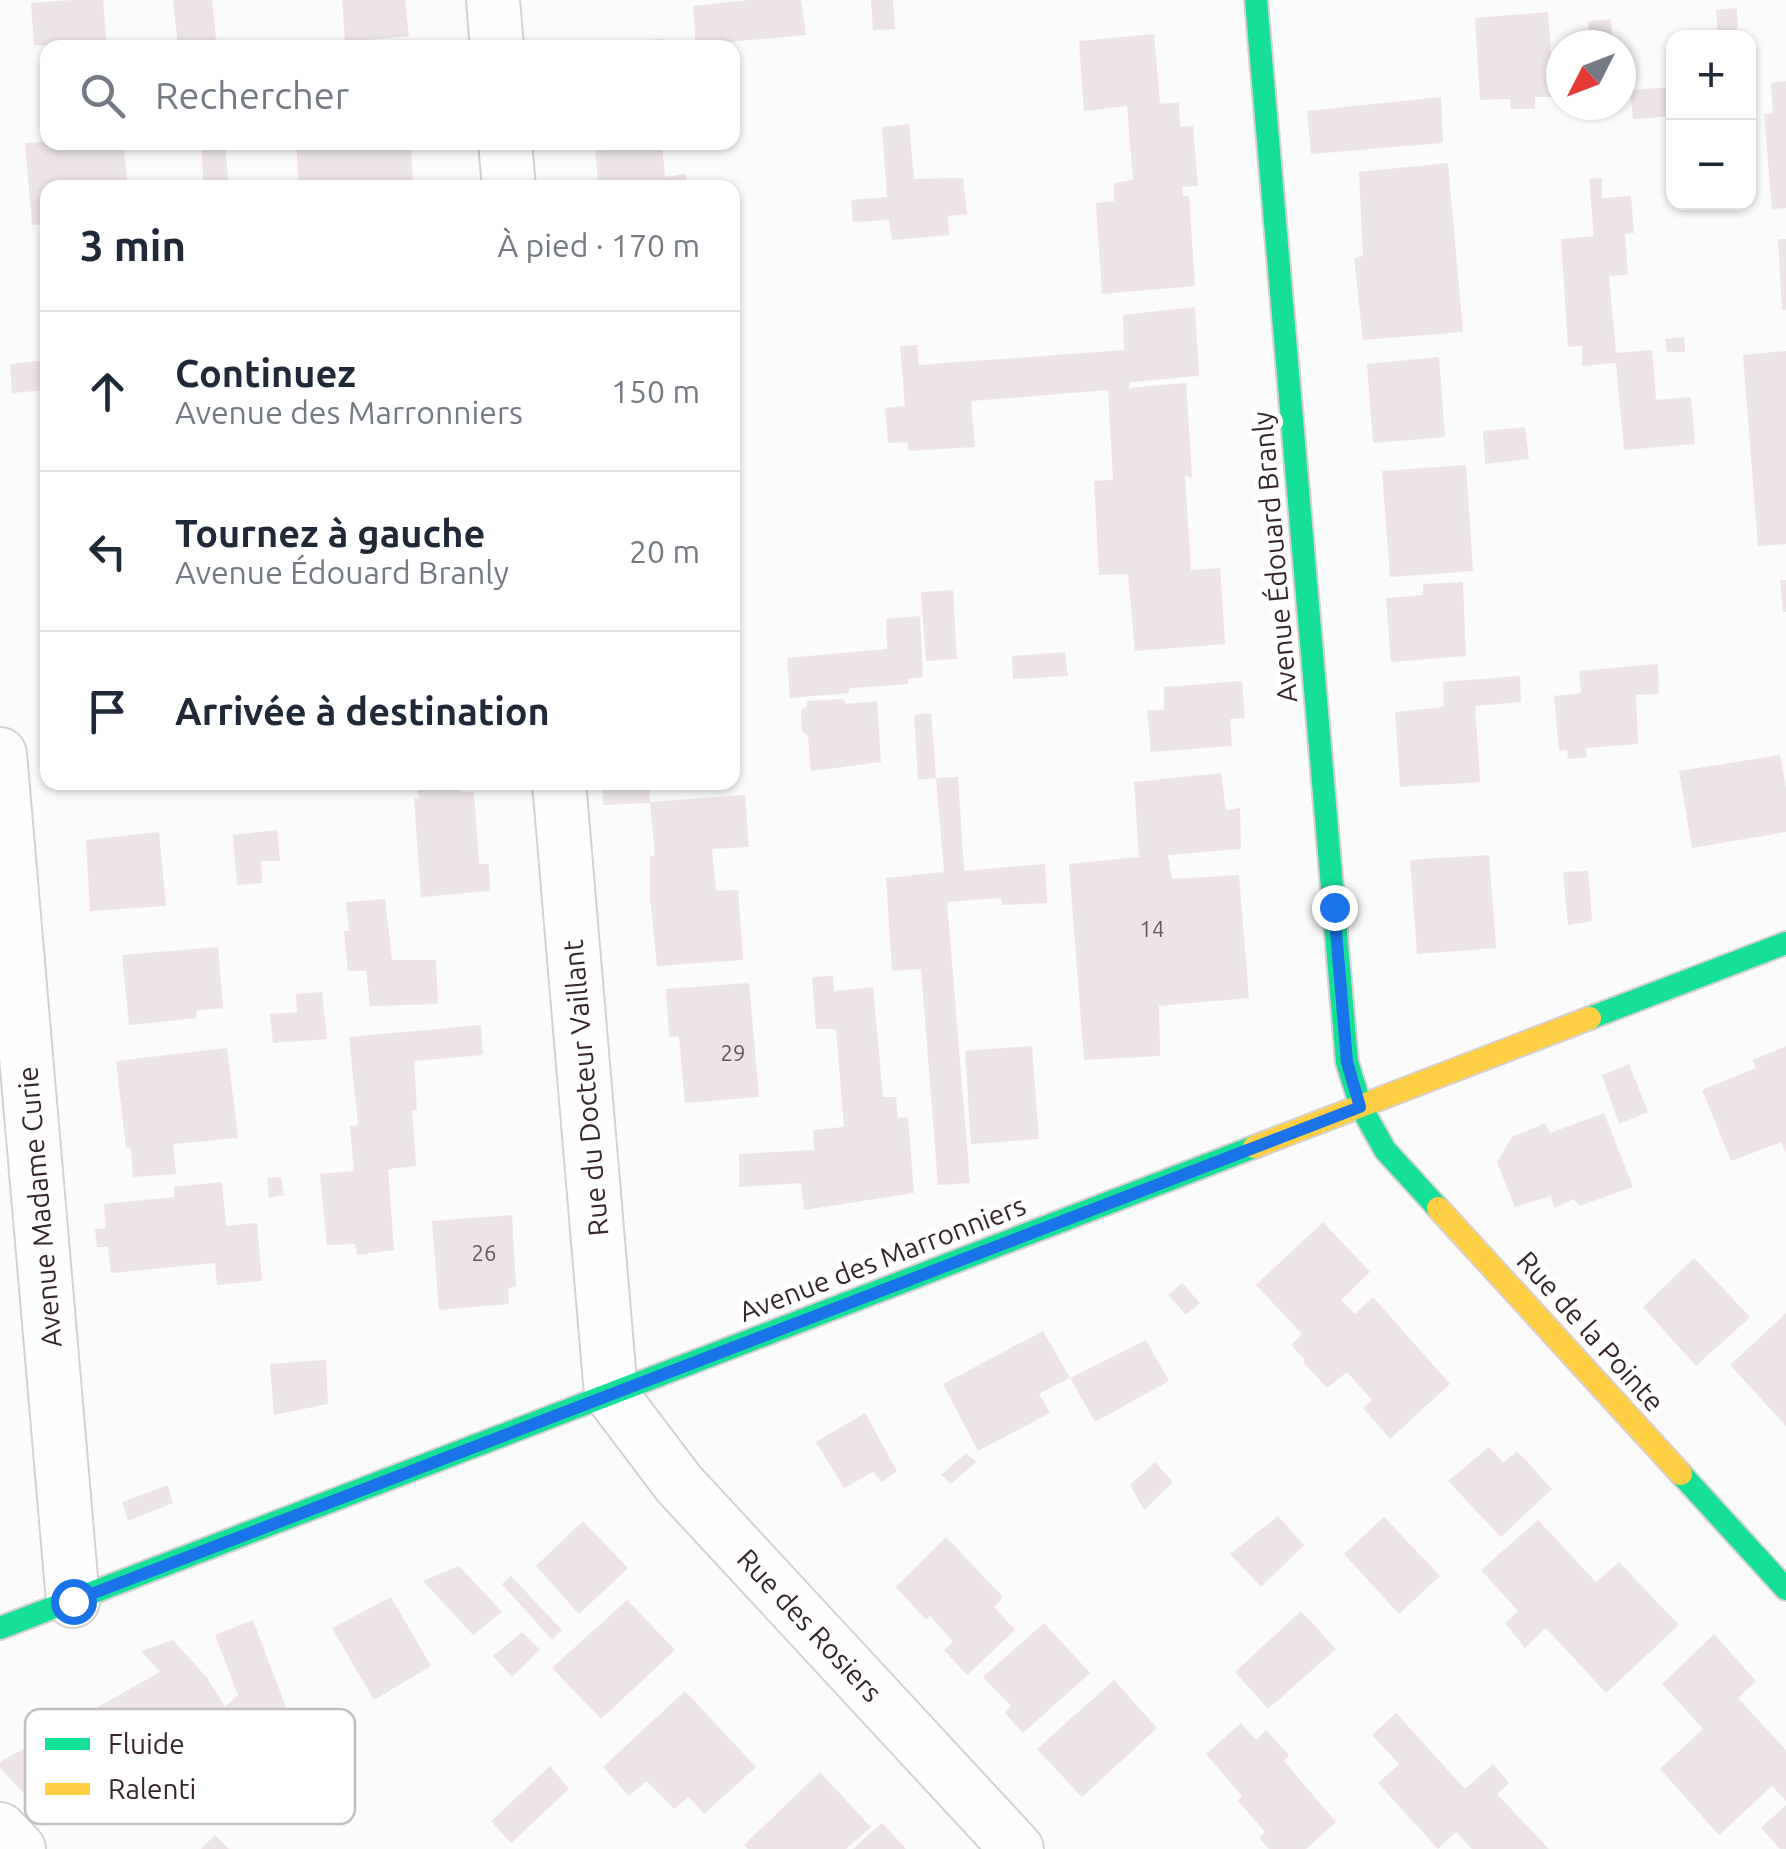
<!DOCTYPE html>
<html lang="fr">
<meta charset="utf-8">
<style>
:root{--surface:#fff;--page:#f2f2f3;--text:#1f2937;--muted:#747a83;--line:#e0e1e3}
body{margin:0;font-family:Ubuntu,sans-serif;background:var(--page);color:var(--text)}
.controls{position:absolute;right:30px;top:30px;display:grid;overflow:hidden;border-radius:20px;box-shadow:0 2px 8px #0004}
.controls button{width:90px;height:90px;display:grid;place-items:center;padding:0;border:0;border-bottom:2px solid var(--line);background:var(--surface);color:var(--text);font:50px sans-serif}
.compass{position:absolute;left:1546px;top:30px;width:90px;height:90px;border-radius:50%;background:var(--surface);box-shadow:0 2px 8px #0004;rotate:228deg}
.stop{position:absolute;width:30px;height:30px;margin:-22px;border:8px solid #1a73e8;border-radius:50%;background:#fff}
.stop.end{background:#1a73e8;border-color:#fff;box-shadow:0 2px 10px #0008}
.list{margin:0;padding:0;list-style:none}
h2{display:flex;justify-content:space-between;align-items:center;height:130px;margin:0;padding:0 40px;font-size:42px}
h2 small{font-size:32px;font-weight:400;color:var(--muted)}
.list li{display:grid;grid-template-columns:65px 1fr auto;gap:30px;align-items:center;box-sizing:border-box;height:160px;padding:0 40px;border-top:2px solid var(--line)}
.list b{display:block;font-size:38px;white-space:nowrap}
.list p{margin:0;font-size:32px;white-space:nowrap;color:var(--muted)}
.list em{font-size:32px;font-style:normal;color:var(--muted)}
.icon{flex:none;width:55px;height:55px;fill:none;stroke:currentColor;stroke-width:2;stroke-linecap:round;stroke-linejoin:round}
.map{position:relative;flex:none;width:1786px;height:1849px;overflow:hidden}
.search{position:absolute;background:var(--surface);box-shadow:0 2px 8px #0004;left:40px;top:40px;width:700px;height:110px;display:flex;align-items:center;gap:25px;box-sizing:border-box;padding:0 35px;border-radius:20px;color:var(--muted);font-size:38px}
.panel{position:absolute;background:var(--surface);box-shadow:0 2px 8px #0004;left:40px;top:180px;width:700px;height:610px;border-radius:20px}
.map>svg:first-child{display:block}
.building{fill:#ece4e7}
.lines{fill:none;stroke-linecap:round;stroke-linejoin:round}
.street-casing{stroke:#d7d0d3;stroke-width:56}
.fast-casing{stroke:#d7d0d3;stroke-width:26}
.slow-casing{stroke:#d7d0d3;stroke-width:26}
.street{stroke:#fefefe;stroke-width:52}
.fast{stroke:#16e098;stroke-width:22}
.slow{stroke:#ffcf43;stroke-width:22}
.route{stroke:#1a73e8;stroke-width:12}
.labels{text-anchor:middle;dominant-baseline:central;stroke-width:10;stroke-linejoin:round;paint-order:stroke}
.number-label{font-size:22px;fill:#64565c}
.street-label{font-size:28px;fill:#37272d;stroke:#fff}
.key{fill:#fff;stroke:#c3bec0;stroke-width:2.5}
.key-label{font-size:28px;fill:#37272d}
</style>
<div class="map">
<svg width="1786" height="1849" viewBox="0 0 1786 1849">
<rect width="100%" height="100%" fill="#fbfbfb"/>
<g class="building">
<polygon points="73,0 103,0 107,48 34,45 31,3"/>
<polygon points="173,0 212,0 217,48 178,48"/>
<polygon points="342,0 405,0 409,36 345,42"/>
<polygon points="750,0 801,0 806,35 696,45 693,6"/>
<polygon points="871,0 893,0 895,29 873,30"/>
<polygon points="1737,8 1738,34 1718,35 1716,10"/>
<polygon points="1548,12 1554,97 1535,97 1535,109 1511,109 1510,99 1480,100 1475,18"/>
<polygon points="1611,19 1613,45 1590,45 1588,21"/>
<polygon points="1154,34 1160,104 1179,102 1180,127 1193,126 1198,186 1182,187 1183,196 1189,196 1195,286 1102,294 1096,203 1114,201 1114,183 1133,180 1127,106 1084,111 1079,41"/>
<polygon points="664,39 664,48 606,48 606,43"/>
<polygon points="1786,81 1786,208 1772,209 1764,114 1773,113 1771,83"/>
<polygon points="1674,87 1674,116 1633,119 1630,90"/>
<polygon points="1441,97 1443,143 1311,154 1307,111"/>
<polygon points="909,124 914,179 963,178 967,214 948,216 949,235 892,240 889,220 853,222 851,200 887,197 882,127"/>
<polygon points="48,141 123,142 128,188 48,188 48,224 32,225 25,143"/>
<polygon points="201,142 225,142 229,188 204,188"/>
<polygon points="296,142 411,142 413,188 299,188"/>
<polygon points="662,145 665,177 686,174 687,188 599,188 595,151"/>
<polygon points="1448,163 1463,332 1363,340 1354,258 1363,256 1359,172"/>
<polygon points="1602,178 1602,198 1631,196 1634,233 1625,234 1628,275 1609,276 1616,353 1652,350 1656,400 1691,397 1695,444 1624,450 1616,363 1582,366 1582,346 1568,347 1561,239 1594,236 1589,179"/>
<polygon points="1778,239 1786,239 1786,310 1782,310"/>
<polygon points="1195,307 1199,376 1130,382 1129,388 1186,383 1192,478 1185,475 1191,570 1220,568 1225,644 1135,651 1128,574 1099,575 1094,481 1113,480 1108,390 971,401 975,447 909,451 907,442 888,443 885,408 905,406 900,346 917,345 919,365 1124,350 1123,315"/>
<polygon points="1684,337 1685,352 1667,352 1665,339"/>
<polygon points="1786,351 1786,544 1758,546 1743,355"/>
<polygon points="1439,357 1445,437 1373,443 1367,364"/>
<polygon points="48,360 48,390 12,393 10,364"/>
<polygon points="1525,427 1529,459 1485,464 1483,431"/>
<polygon points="1466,465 1473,571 1390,577 1382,471"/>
<polygon points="1780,580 1786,580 1786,612 1783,612"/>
<polygon points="732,581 735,581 740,639 732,640"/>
<polygon points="1463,582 1466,656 1391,662 1386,598 1423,595 1423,584"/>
<polygon points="953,590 957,659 926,661 921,592"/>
<polygon points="920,616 923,677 908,679 908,684 849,688 849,693 790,698 787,658 887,649 886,619"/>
<polygon points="1065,652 1068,676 1013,679 1012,656"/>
<polygon points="1658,664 1659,694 1636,695 1638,744 1586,748 1587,757 1568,759 1567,750 1559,751 1554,696 1581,693 1579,671"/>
<polygon points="1520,676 1521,702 1475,706 1480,782 1400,787 1395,712 1444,707 1443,682"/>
<polygon points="1242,681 1245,718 1230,719 1232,746 1151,752 1147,710 1164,710 1164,687"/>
<polygon points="844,699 846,704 877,701 881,762 811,771 808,736 802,731 801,710 807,706 807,701"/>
<polygon points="931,713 936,778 918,780 914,715"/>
<polygon points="1780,755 1786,789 1786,832 1692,848 1679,771"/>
<polygon points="1221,773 1226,810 1240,808 1241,849 1168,855 1172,879 1239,875 1249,998 1159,1006 1160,1056 1084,1060 1069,864 1139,857 1134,782"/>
<polygon points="958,777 964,871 1045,864 1047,903 1002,905 1001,898 947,902 970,1183 938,1185 921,969 892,971 886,878 944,872 936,778"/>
<polygon points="80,782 131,782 131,785 80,789"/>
<polygon points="602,782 649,782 650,802 745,795 749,847 712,849 716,891 738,890 743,960 657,966 650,897 650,856 655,856 650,803 603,805"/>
<polygon points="460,785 460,792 474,792 479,864 489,864 490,891 421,897 414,798 419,799 417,788"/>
<polygon points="277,830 280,861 261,861 262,883 237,885 233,835"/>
<polygon points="159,832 166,906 90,911 86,840"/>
<polygon points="1489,855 1496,948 1417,954 1410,860"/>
<polygon points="1588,871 1592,921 1568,925 1563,872"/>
<polygon points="385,899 392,960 436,960 438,1004 370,1006 366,971 348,971 344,931 349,931 346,902"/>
<polygon points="218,947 223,1008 196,1011 197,1018 129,1025 122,955"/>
<polygon points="833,976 834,991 873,987 883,1097 896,1097 898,1118 908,1117 914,1193 804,1210 801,1183 739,1187 739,1154 814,1150 813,1130 844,1127 836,1029 816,1029 812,977"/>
<polygon points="749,983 759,1097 685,1103 679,1036 669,1037 666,989"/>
<polygon points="322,992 327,1039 273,1043 270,1014 297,1012 296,994"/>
<polygon points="481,1025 483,1055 414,1061 417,1110 412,1110 416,1166 388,1169 394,1250 357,1255 355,1244 327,1245 320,1174 354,1171 350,1126 358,1125 349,1037"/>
<polygon points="1032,1046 1039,1139 971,1144 965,1051"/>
<polygon points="1786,1046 1786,1153 1781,1142 1731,1161 1702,1090 1756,1068 1753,1060"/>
<polygon points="227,1048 238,1138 173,1144 176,1174 133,1177 131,1147 126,1148 116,1061"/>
<polygon points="1629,1064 1648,1112 1619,1124 1602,1075"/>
<polygon points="1604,1113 1633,1187 1579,1206 1574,1199 1554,1208 1551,1196 1515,1207 1497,1162 1512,1137 1545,1123 1550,1133"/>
<polygon points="281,1177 284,1195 269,1198 267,1178"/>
<polygon points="222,1182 226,1226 257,1223 262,1281 217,1285 215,1263 111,1273 108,1247 97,1247 95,1229 106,1228 104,1204 174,1197 174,1187"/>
<polygon points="512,1215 516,1287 508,1288 509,1304 439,1310 432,1221"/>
<polygon points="1323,1222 1370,1272 1341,1300 1355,1314 1373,1297 1450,1384 1390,1439 1363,1408 1372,1400 1347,1372 1327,1388 1303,1362 1305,1360 1291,1345 1302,1334 1256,1285"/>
<polygon points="1694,1258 1750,1317 1696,1366 1643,1307"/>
<polygon points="1182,1283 1200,1303 1186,1315 1168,1295"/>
<polygon points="1786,1313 1786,1426 1730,1365"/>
<polygon points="1043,1331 1070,1378 1039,1394 1050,1413 978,1451 943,1384"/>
<polygon points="1146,1340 1169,1381 1095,1422 1070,1378"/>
<polygon points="326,1360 328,1404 274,1415 270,1364"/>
<polygon points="865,1413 897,1471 882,1482 873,1472 844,1488 816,1442"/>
<polygon points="1489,1447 1503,1463 1517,1451 1552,1489 1501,1537 1448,1481"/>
<polygon points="966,1453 976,1462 951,1484 941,1475"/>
<polygon points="1155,1462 1173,1482 1144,1510 1130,1485"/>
<polygon points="168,1485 173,1503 128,1521 122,1502"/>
<polygon points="1278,1516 1304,1545 1261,1587 1230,1554"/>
<polygon points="1384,1517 1440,1576 1399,1614 1344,1554"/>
<polygon points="1538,1520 1596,1582 1619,1562 1679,1625 1606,1693 1546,1628 1525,1648 1505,1623 1518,1611 1481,1570"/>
<polygon points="583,1521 628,1568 579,1614 536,1566"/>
<polygon points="946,1537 1003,1597 994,1607 1015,1630 967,1675 944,1650 953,1642 930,1616 926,1620 896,1587"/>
<polygon points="459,1566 502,1612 473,1635 423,1581"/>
<polygon points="511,1576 562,1630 552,1640 502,1584"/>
<polygon points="391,1597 431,1666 374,1700 332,1628"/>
<polygon points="627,1600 675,1650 601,1719 552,1668"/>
<polygon points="1301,1611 1336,1649 1268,1709 1235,1672"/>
<polygon points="253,1620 297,1736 256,1774 205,1719 132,1759 135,1766 125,1771 132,1786 77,1814 69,1801 44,1815 0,1768 0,1762 160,1672 141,1651 173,1640 208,1679 225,1707 238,1695 215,1635"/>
<polygon points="1044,1623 1090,1673 1023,1733 1005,1713 1011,1706 983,1677"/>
<polygon points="522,1632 540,1650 512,1677 493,1656"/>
<polygon points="1714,1634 1756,1681 1738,1698 1786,1750 1786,1801 1772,1786 1719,1835 1660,1769 1703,1729 1662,1684"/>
<polygon points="1114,1680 1157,1728 1082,1797 1037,1749"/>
<polygon points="685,1691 756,1767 704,1814 689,1797 674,1809 646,1781 629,1796 603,1767"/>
<polygon points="1396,1713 1465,1789 1493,1764 1509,1783 1497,1794 1549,1849 1472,1849 1456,1832 1438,1849 1378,1783 1399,1764 1372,1735"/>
<polygon points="1241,1723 1256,1740 1266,1730 1289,1755 1284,1761 1336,1822 1306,1849 1269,1849 1259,1838 1265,1832 1238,1801 1242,1796 1206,1754"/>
<polygon points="550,1766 569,1789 511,1843 491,1821"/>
<polygon points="820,1772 871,1827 846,1849 748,1849 744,1845"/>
<polygon points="1786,1805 1786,1849 1780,1849 1761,1828"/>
<polygon points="882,1823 906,1849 853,1849 875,1829"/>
<polygon points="215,1835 229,1849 201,1849"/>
</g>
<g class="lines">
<defs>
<g id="street">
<polyline points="493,0 497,48"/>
<polyline points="505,142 509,188"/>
<polyline points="0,754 73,1601"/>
<polyline points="559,782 611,1394 679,1484 1017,1849"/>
<polyline points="0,1829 19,1849"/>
</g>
<g id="fast">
<polyline points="1256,0 1347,1062 1361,1107 1385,1150 1438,1208"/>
<polyline points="1590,1018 1786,943"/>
<polyline points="1681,1474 1786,1589"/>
<polyline points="0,1628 1254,1147"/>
</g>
<g id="slow">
<polyline points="1254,1147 1590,1018"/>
<polyline points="1438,1208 1681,1474"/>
</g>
</defs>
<use href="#street" class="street-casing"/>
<use href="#fast" class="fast-casing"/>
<use href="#slow" class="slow-casing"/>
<use href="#street" class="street"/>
<use href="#fast" class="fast"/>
<use href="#slow" class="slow"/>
</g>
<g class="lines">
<polyline class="route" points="73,1601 1360,1107 1347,1062 1334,907"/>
</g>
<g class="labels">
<g class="number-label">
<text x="1152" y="928">14</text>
<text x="733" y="1052">29</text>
<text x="484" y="1252">26</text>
</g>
<g class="street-label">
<text transform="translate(1274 557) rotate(-95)">Avenue Édouard Branly</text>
<text transform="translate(585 1088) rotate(-95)">Rue du Docteur Vaillant</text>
<text transform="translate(39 1207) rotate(-95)">Avenue Madame Curie</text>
<text transform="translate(882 1258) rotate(-21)">Avenue des Marronniers</text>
<text transform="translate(1591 1331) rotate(48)">Rue de la Pointe</text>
<text transform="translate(810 1625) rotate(47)">Rue des Rosiers</text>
</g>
</g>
<rect x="25" y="1709" width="330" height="115" rx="15" class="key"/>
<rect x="45" y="1738" width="45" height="12" fill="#16e098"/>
<rect x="45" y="1783" width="45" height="12" fill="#ffcf43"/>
<g class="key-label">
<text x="108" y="1754">Fluide</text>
<text x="108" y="1799">Ralenti</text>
</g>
</svg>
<div class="controls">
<button>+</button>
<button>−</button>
</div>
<svg class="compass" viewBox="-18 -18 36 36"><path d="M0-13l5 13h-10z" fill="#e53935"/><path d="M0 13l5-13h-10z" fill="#747a83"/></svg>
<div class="stop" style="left:73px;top:1601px"></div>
<div class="stop end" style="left:1334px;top:907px"></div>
<div class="search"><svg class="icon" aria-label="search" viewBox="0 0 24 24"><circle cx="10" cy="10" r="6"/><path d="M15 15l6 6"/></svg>Rechercher</div>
<section class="panel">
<h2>3 min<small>À pied · 170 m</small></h2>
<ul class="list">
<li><svg class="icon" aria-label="ahead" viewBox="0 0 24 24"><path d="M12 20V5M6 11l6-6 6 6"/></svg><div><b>Continuez</b><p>Avenue des Marronniers</p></div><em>150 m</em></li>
<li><svg class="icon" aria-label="left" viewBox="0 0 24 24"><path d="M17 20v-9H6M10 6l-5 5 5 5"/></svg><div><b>Tournez à gauche</b><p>Avenue Édouard Branly</p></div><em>20 m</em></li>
<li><svg class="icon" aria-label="arrive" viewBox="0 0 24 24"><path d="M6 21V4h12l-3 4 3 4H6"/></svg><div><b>Arrivée à destination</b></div></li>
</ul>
</section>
</div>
